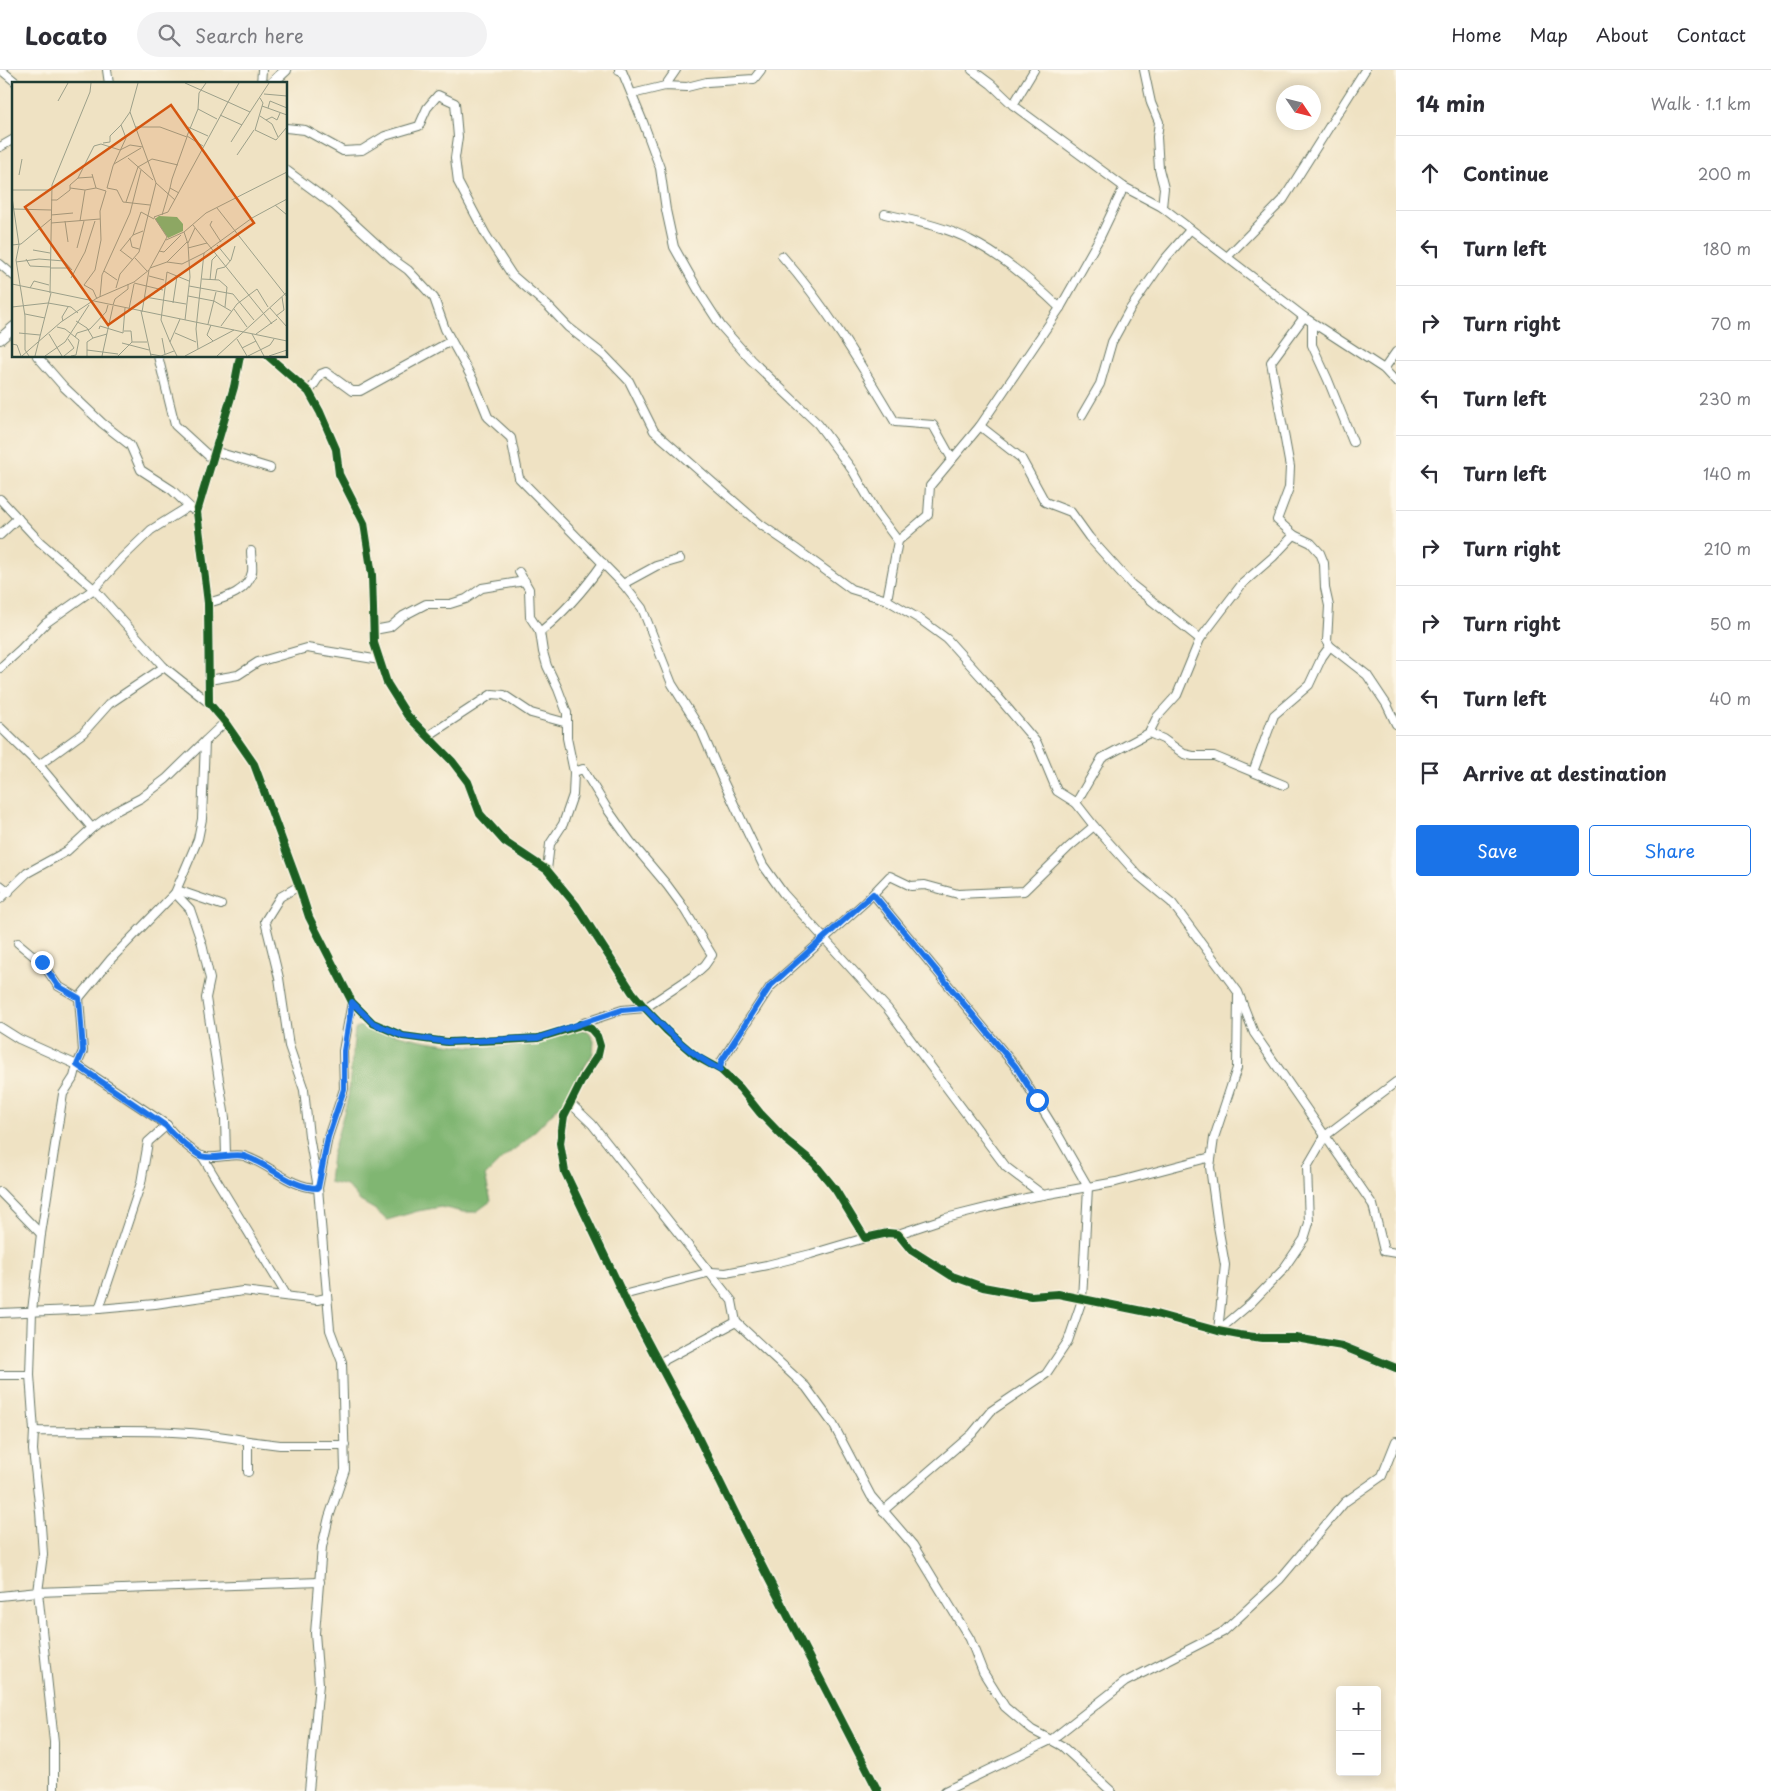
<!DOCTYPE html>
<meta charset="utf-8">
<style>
:root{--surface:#fff;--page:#f2f2f3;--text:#2b2b33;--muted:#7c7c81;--line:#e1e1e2;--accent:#1a73e8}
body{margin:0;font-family:"Playpen Sans",sans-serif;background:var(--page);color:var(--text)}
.controls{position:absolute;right:15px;bottom:15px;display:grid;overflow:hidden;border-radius:5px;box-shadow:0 2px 12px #0003}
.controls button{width:45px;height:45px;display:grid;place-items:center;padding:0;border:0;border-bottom:1px solid var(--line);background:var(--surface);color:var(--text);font:25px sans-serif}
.compass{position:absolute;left:1276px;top:15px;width:45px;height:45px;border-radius:50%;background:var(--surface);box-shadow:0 2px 12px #0003;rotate:125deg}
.stop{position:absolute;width:15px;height:15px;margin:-11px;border:4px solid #1a73e8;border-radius:50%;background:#fff}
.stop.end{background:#1a73e8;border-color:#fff;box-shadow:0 1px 5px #0008}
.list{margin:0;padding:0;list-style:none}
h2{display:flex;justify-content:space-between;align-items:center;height:65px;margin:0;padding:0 20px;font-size:21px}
h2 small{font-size:16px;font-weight:400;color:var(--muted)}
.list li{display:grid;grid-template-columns:32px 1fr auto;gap:15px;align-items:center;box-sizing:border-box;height:75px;padding:0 20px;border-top:1px solid var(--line)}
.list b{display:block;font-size:19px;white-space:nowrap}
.list em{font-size:16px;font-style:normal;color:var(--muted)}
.actions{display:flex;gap:10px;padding:15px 20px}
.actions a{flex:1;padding:11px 0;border:1px solid var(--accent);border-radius:5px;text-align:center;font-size:18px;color:var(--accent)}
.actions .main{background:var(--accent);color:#fff}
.icon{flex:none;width:28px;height:28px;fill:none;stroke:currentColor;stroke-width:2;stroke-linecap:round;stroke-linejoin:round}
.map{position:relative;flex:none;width:1396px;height:1721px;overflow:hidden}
header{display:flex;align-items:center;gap:30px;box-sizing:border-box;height:70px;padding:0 25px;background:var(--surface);border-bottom:1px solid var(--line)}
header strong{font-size:24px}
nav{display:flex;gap:28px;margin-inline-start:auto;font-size:18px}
.search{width:350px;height:45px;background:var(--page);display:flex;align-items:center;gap:12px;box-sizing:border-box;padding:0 18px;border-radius:28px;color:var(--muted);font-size:19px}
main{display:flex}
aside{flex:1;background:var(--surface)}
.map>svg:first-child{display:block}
.forest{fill:#80b672;stroke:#507a53}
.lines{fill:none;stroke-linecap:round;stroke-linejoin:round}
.street-casing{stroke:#687766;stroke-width:10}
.secondary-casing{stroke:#687766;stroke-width:12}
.street{stroke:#fff;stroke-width:8}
.secondary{stroke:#fff;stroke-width:10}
.cycleway-casing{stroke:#fcf5e5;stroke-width:11}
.cycleway{stroke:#1b5e20;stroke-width:8}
.route{stroke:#1a73e8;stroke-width:6}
.inset-road{fill:none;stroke:#9ca08a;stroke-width:1}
.view{fill:#d45610;fill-opacity:0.15;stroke:#d45610;stroke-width:2.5}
.inset-edge{fill:none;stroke:#1f3d34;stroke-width:2.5}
</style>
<header>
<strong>Locato</strong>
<div class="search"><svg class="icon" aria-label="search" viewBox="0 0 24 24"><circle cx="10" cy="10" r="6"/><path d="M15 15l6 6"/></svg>Search here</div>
<nav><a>Home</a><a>Map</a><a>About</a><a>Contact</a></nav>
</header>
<main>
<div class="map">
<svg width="1396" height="1721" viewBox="0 0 1396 1721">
<rect width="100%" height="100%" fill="#fcf5e5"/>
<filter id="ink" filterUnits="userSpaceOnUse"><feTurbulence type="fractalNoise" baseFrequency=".02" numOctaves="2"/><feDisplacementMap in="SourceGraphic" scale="10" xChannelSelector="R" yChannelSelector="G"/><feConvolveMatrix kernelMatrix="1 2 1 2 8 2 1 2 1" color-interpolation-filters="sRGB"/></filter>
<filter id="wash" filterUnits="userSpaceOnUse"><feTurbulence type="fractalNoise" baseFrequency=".0096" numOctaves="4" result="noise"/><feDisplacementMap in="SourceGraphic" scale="20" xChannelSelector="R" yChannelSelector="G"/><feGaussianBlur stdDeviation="1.12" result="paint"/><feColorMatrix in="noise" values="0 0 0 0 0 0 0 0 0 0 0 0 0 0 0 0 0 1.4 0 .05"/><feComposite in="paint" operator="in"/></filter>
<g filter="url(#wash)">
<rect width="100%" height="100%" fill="#efe2c3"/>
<path class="forest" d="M365,954C404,971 484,983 526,974C539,971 565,959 577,959C580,959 585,961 588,961L594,971L593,983L565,1030L525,1071L504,1087L485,1106L491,1131L476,1142H463L441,1137L418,1141L387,1150L374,1139L360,1131L347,1116L329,1112L332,1085L348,1028L355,959Z"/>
</g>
<g filter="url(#ink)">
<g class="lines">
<defs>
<g id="street">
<polyline points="1,0 18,14"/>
<polyline points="107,0 109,14"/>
<polyline points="619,0 622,1 643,52 660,98 666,140 674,177 701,225 721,256 751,290 818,354 853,401 877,443 898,471"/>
<polyline points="972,0 991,14 1013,35 1124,117 1162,137 1304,247 1384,299 1396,312"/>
<polyline points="1144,0 1151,33 1159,52 1157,67 1159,99 1164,118 1162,137"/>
<polyline points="261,14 262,0"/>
<polyline points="665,16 676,0"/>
<polyline points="632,24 665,16 687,17 707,12 754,9 761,0"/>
<polyline points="1013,35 1034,0"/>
<polyline points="286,58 305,60 343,81 362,80 385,66 419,56 427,38 438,25 455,33 458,67 455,88 458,112 486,165 512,205 549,237 568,257 604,285 629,311 654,361 760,454 795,478 851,519 887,530 921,550 947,569 983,609 1037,673 1057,721 1076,733 1102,688 1149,663"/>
<polyline points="0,77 14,69"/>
<polyline points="286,100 335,136 394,190 408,200 434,228 445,259 473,310 488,347 511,368 519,408 623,514 642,538 672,614 701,660 723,711 763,795 783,823 887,938 1006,1097 1043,1125"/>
<path d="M885,144C911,150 947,157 970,170C1004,187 1033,212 1060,238"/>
<path d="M782,186C827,237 861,295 895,352L933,355L952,389"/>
<polyline points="1227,187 1283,130 1365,0"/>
<polyline points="0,194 14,206"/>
<polyline points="1312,253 1312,275 1328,310 1353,372"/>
<polyline points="37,286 64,317 102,353 130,375 141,400 172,420 192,439"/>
<polyline points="158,286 175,355 212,389"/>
<polyline points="240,286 234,317 197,442 208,533 209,633 225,652 254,694 299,816 309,847 352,932 373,953 403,966 447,972 504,970 538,968 578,956 580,954 591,959 597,966 600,976 598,985 584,1006 564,1046 560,1073 565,1102 628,1235 696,1363 744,1461 878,1721"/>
<polyline points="268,286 309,322 320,342 336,379 339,404 364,453 372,505 374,573 387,613 407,645 452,691 468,712 480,744 505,772 547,800 576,835 632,922 645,938 667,961 697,987 721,1000 740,1018 760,1043 786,1070 814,1093 835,1119 865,1168 888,1163 898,1164 911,1180 952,1206 983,1217 1031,1226 1058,1224 1152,1243 1218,1261 1239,1265 1263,1268 1296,1268 1342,1276 1396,1298"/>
<polyline points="1384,299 1396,282"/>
<polyline points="309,322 321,304 326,302 352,321 360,321 451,271"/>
<polyline points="1082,345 1100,314 1112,272 1130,239 1164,190 1190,160"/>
<polyline points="980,356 1021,388 1045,432 1071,442 1089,467 1132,515 1200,569 1242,514 1273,487 1294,465"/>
<polyline points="214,381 270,398"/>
<polyline points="0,429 40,472 94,519 164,597 209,633"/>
<polyline points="0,465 18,448"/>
<polyline points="519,502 529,519 530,547 540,562 543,582 547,596 558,619 567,643 567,668 574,702 573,725 563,754 550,774 547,800"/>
<polyline points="623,514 656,496 680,489"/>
<polyline points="887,530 898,471 928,445 930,416 980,356 1060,238 1100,167 1124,117"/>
<path d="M208,533C225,528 248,522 252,502C253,495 251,488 251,481"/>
<polyline points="374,560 390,557 403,546 426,534 450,534 466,529 482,518 525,511"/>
<path d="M540,562C565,542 584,520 603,493"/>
<polyline points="1200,569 1177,625 1157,647 1149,663 1163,669 1184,684 1193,686 1214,686 1284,715"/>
<polyline points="1330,576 1367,605 1387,635 1396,654"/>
<polyline points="0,598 21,579 46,553 94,519 122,488 151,460 188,437"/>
<polyline points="209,610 238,605 258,592 307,578 380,590"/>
<polyline points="0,657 39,695 92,758 67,781 27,803 0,829"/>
<polyline points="428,666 492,624 504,625 531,643 567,653"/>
<polyline points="39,695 83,663 109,634 164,597"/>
<polyline points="574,702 583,699 608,740 630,771 667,815 681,834 712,885 705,895 693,906 645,938 622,940 580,954"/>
<polyline points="1253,702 1274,645 1309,615 1322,587 1330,576 1327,571 1329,536 1325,518 1324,493 1320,483 1311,473 1294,465 1277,450 1289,418 1290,397 1271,292 1304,247"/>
<polyline points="1094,756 1138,805 1172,833 1238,922 1254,963 1373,1135 1384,1181 1396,1183"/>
<polyline points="92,758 114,742 141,728 166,709 205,671"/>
<polyline points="0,815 9,822"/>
<polyline points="177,820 221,835"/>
<polyline points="175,823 190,839 202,874 210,909 206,928 225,1048 226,1086"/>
<polyline points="873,824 1016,997 1057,1063 1088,1117 1082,1230 1068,1271 1046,1304 991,1341 972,1364 883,1441"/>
<polyline points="18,873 42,893 58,916 79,928"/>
<path d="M0,957L19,969L77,995L167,1055C171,1063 193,1082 201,1086C212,1090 232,1083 244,1086C270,1094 290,1118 318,1118L309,1066L304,1020L289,976L279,908L265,851L280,827L299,816"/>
<polyline points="721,1000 721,992 770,917 865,832 890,806 911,816 925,815 958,824 1024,821 1069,777 1094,756 1076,733"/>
<polyline points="570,1033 592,1054 732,1231 736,1252"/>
<polyline points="202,1086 287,1226"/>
<polyline points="0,1122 41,1164"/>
<polyline points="898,1164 946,1148 1026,1128 1116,1112 1211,1087"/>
<polyline points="623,1225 711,1202 726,1203 767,1195 811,1184 865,1168"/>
<polyline points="99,1239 155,1234 243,1221 317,1230 326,1228"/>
<polyline points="0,1243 99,1239 141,1113 148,1072 167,1055"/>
<polyline points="1218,1261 1225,1195 1218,1156 1210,1097 1214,1068 1237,998 1238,926"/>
<polyline points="1218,1261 1251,1233 1282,1201 1304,1169 1309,1153 1307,1097 1325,1066 1396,1012"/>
<polyline points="659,1293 736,1252 806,1317 833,1354 871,1426 913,1475 970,1569 983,1602 1005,1637 1032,1660 1051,1670 1125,1612 1223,1562 1280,1509 1345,1432 1382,1406 1396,1371"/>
<polyline points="0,1305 30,1305"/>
<path d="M34,1361C105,1363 178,1356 248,1371V1402"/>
<polyline points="248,1371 280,1375 345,1375"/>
<polyline points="0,1526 38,1522 320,1512"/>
<polyline points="54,1721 54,1672 38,1522 43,1484 40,1442 33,1380 34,1361 30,1305 32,1241 41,1164 63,1024 74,1007 77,995 83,981 79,928 111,889 175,823 198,769 202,749 205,671 225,652"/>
<polyline points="309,1721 319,1614 315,1563 322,1477 329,1447 345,1400 342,1292 330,1260 318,1118 328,1067 344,1019 343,981 352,932"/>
<polyline points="945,1721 1051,1670 1062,1676 1111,1721"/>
</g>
<g id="secondary">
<polyline points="271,14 286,0"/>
<polyline points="0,269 14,257"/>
</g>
</defs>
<use href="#street" class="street-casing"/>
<use href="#secondary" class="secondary-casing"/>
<use href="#street" class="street"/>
<use href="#secondary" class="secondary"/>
<defs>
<g id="cycleway">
<polyline points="240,286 234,317 197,442 208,533 209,633 225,652 254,694 299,816 309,847 352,932 373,953 403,966 447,972 504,970 538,968 578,956 580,954 591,959 597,966 600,976 598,985 584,1006 564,1046 560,1073 565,1102 628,1235 696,1363 744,1461 878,1721"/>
<polyline points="268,286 309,322 320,342 336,379 339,404 364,453 372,505 374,573 387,613 407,645 452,691 468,712 480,744 505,772 547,800 576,835 632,922 645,938 667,961 697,987 721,1000 740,1018 760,1043 786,1070 814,1093 835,1119 865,1168 888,1163 898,1164 911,1180 952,1206 983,1217 1031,1226 1058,1224 1152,1243 1218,1261 1239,1265 1263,1268 1296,1268 1342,1276 1396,1298"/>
</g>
</defs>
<use href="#cycleway" class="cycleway-casing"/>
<use href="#cycleway" class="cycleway"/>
</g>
</g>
<g class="lines" filter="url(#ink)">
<path class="route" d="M42,892L58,916L79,928L83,981L77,995L166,1056C171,1063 193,1082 201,1086C211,1090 233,1083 244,1086C270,1094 290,1118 318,1118L328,1067L344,1019V981L352,932L373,953L403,966L448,972L538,968L622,940L645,938C670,964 689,983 720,1000L721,992L770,916L873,824L1016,997L1037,1030"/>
</g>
<g transform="translate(12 12)">
<rect width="275" height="275" fill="#efe2c3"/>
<path d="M147,134L165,135L171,142V149L156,156L143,137Z" fill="#80b672"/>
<path class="inset-road" d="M173,1L216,20L227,1M252,12L275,14M248,16L251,21L243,48L264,58L275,45M46,19L56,1M250,24L275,33M256,26L258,19L275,26M186,27L205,37M208,33L230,43M248,34L260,42L266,55M254,38L260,35L265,38L268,31M123,45H148L175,55L160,97L158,106L167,111M176,45L196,54M219,60L238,30M91,61L98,60V54L109,43M191,64L175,54L186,27L187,11L194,1M225,73L242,48M116,76L141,98M102,82L129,66M7,93L10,77M66,96L82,64L89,62L108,68L118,63L131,65M144,101L163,118M58,106L73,108L68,139M84,106L94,109L88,129L89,158L83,188L72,203L81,208L85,217M95,106L101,84L114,56L109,43L118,30M95,106L105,108L111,120L138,123M0,108H39M73,108L84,106L80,92M0,115L7,163L4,178L13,234V268L17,274M39,118H45L58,108V103L66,96L81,95M114,120L126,85L140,77L166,83M263,123L275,133M205,126L275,215M1,127L39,128M39,133L61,131M150,133L158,106M53,139L56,160M200,139L198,143L209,160M39,141L88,137M181,143L195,161M172,150L176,162L178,195L173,238M121,153L129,130L142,137M118,156L120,165L127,167M154,158L172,150L194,131L275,90M176,161L183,146M0,163L9,162L39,137M205,163L218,179M65,166L72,139M176,166L195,161L260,242M21,168L38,171M108,168L121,178M108,169L121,153L131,149M147,169L152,170L169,153M123,176L135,189M14,177L18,184L38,185M4,180L27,177L52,179L60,188M155,180L175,160M213,185L219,178L223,164M38,186H58M138,186L155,180L170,182L192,171L240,136L275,117M92,189L105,198M137,194L152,198M59,196L73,170L83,139M190,197L207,198L215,205L213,225M198,198L200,178L205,173M203,198L205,187L213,185M122,201L151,208M0,202L275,259M177,204L221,212L242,238M18,206L22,199L37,203M104,206L108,192L127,170L144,101L118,30L126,1M38,211L40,103L78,10L79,1M176,214L202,219L219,229M88,215L90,193L118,131L129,88M133,215L174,222M161,221L165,194M101,223L103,217L116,207V202M0,225L36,221L59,225L66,231M258,226L275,245M117,227L122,202M222,227L235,245M129,229L139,274M130,230L137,188M13,232L33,236M264,234L272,228L270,215M51,239L50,235L56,225M64,239L75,246L81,256L95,252M196,242L204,210M199,243L195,253L201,259M209,244L225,222L245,207L256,225M45,245L53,247L67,258L64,273L59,274M87,247L88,244L111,251L113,226M112,249H119L120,260M7,251L28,253M163,251L184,260M37,252L50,274M240,252L252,274M244,252L265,237M63,255L65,251L78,247L94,230L96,223M150,256L153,272M225,257L235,274M158,260L149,238L155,190L177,199M110,261L137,268M0,262L5,263L9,274M230,266L244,259M186,267L184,247L192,171M75,268L106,272M138,272L149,274L162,269M10,274L49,240L85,216L122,200L137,188L155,155L142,135L156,130L216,20L238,30L257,1M23,274L39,211M33,274L53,260L77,223M52,274L62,266L56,257M75,274V260L81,256M90,274L101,224M106,274L120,260H135M165,274L158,260L168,237M173,274L222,248M205,274L275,210M236,274L258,263L262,257M257,274L275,268"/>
<path class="view" d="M159,23L242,141L96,243L13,125Z"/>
<rect width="275" height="275" class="inset-edge"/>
</g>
</svg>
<div class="controls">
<button>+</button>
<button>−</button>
</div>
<svg class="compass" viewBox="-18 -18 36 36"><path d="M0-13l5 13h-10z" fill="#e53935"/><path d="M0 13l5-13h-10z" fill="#7c7c81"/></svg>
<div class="stop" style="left:1037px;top:1030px"></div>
<div class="stop end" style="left:42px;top:892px"></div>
</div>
<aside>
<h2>14 min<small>Walk · 1.1 km</small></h2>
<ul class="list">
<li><svg class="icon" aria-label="ahead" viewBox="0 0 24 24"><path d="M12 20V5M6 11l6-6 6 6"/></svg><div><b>Continue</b></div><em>200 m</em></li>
<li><svg class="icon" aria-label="left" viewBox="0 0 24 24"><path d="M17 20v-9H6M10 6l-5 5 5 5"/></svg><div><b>Turn left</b></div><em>180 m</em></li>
<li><svg class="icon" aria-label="right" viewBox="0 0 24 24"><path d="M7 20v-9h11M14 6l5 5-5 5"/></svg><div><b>Turn right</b></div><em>70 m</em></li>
<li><svg class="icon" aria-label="left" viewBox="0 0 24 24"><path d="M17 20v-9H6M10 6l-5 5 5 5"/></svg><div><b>Turn left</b></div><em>230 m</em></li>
<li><svg class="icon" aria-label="left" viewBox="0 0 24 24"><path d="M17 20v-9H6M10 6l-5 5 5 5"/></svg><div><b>Turn left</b></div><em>140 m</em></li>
<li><svg class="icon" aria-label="right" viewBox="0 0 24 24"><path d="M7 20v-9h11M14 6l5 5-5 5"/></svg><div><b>Turn right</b></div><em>210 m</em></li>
<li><svg class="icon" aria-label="right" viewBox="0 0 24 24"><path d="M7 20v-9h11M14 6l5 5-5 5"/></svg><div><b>Turn right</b></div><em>50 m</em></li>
<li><svg class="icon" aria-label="left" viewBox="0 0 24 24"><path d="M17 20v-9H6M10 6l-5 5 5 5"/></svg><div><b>Turn left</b></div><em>40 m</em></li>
<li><svg class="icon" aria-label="arrive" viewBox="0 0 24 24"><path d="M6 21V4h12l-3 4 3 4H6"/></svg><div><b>Arrive at destination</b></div></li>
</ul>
<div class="actions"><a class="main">Save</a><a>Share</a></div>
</aside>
</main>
